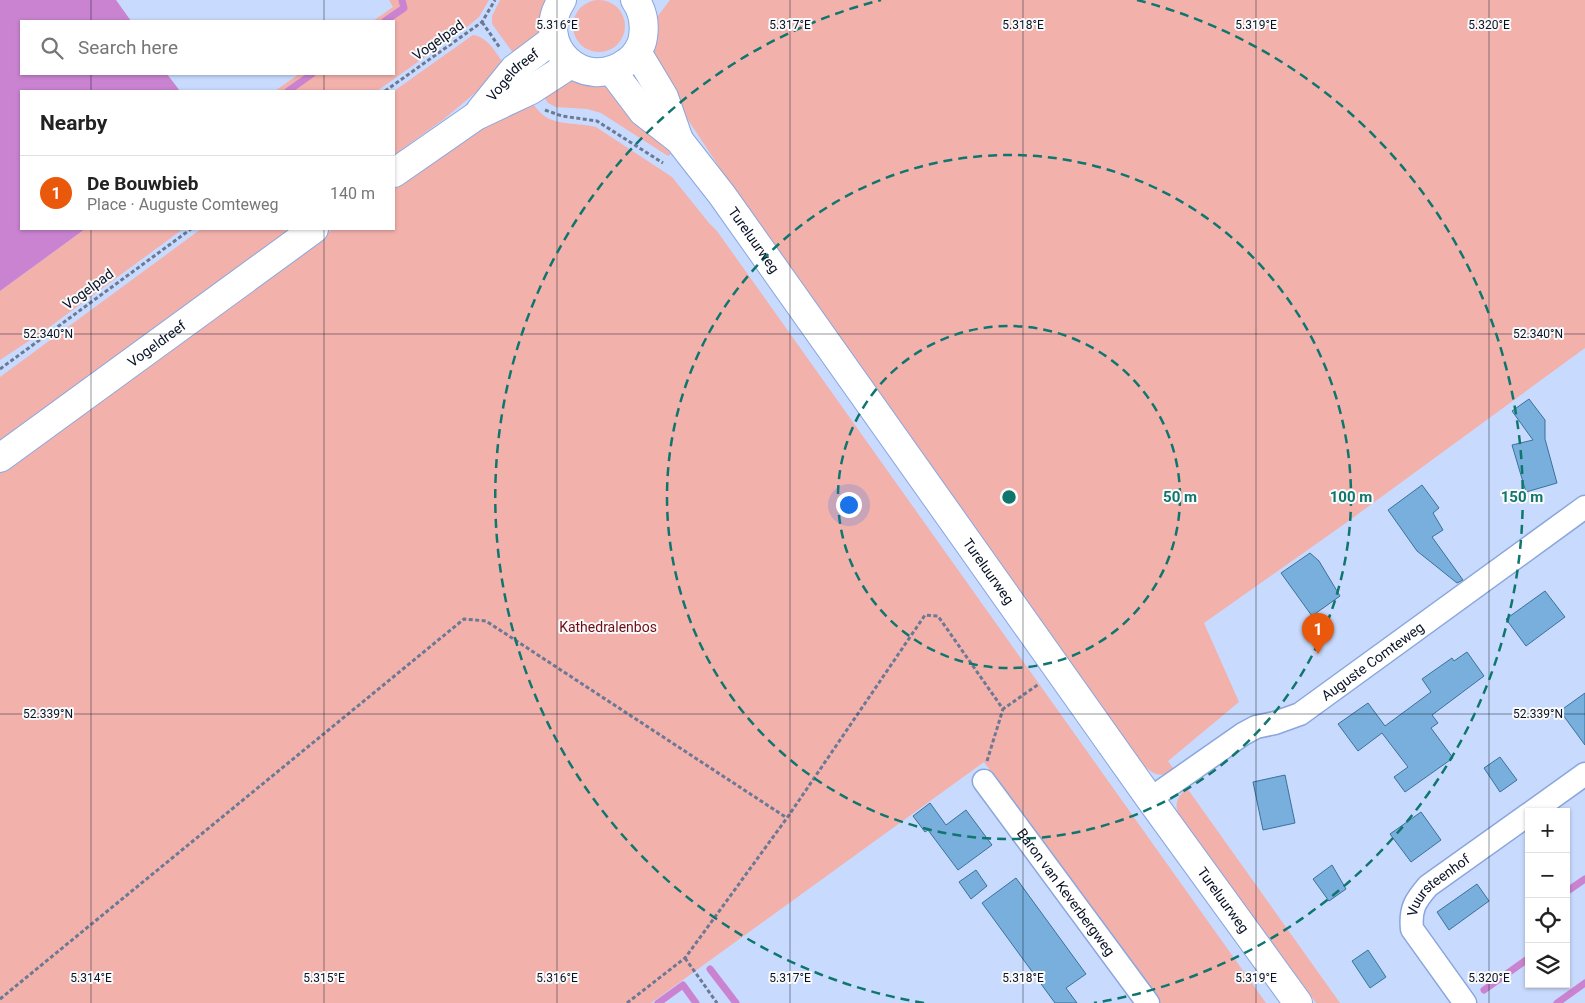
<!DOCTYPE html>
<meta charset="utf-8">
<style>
:root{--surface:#fff;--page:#f2f2f2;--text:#222;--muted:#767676;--line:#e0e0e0;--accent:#ea580c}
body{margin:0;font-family:Roboto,sans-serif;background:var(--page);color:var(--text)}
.controls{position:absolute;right:15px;bottom:15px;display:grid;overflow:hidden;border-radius:0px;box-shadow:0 1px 4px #0004}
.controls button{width:45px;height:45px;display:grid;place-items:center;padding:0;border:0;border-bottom:1px solid var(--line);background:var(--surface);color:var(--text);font:25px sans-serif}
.you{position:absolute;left:848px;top:504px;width:18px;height:18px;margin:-12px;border:4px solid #fff;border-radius:50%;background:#1a73e8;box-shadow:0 0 0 8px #1a73e833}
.badge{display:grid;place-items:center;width:32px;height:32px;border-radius:50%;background:var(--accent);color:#fff;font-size:16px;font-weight:700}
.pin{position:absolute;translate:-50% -41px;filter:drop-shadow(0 1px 2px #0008)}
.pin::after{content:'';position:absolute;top:26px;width:18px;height:15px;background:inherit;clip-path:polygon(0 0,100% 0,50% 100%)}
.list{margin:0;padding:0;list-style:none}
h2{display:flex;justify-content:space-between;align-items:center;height:65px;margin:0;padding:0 20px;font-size:21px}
h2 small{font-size:16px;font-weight:400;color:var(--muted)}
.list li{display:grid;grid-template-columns:32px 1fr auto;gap:15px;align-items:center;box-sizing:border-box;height:75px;padding:0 20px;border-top:1px solid var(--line)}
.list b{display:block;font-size:19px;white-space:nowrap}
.list p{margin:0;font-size:16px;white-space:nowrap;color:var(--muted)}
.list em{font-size:16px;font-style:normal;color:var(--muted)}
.icon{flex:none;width:28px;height:28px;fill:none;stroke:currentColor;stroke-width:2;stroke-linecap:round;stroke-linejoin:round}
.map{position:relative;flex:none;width:1585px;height:1003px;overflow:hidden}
.search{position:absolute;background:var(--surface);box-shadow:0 1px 4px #0004;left:20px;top:20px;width:375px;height:55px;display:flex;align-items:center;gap:12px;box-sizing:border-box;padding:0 18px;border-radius:0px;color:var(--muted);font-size:19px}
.panel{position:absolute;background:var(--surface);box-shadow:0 1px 4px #0004;left:20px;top:90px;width:375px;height:140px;border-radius:0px}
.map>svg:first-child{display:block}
.green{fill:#f3b1ac}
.water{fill:#c983d0}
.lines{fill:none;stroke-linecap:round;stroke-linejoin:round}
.stream{stroke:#c983d0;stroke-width:7}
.building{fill:#78afdc;stroke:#3b719a}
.minor-casing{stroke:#8aa6dd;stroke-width:25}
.tertiary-casing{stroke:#8aa6dd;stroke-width:30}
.secondary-casing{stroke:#8aa6dd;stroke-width:30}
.path{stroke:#6b7994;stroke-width:3;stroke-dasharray:4 2.5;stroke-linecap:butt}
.minor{stroke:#fff;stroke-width:22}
.tertiary{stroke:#fff;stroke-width:28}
.secondary{stroke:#fff;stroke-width:28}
.ticks{fill:none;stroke:#081125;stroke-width:1;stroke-opacity:0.45}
.ring{fill:none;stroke:#0f766e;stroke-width:2.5;stroke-dasharray:9 6}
.labels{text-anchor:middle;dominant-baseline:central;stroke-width:4;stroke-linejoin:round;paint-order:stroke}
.street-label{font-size:14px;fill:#081125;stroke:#fafafa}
.park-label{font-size:14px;fill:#6e0b15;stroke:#fafafa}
.ticks-label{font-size:12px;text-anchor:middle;fill:#081125;stroke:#fafafa;stroke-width:4;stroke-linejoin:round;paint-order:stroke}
.centre{fill:#0f766e;stroke:#fafafa;stroke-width:2.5}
.ring-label{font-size:15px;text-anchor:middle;font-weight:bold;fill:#0f766e;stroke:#fafafa;stroke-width:4;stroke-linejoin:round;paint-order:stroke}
</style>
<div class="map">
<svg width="1585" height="1003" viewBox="0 0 1585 1003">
<rect width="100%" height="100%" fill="#c8dafd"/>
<g class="green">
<polygon points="389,0 489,0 479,17 467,27 377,91 275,91 299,74 394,74 394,21 373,21 393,7"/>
<polygon points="500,0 545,0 540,31 533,44 516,57 492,24 492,16"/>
<path d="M670,0H1585V348L1343,525L1204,623L1239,702L1168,761L1175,771C1157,779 1152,773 1139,761L751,215L653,67V33L657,17Z"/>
<circle cx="599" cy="26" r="26"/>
<path d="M473,35C489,37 497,55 506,67L444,119L394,155V91Z"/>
<polygon points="567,78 602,83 612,87 648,130 671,154 668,156 601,113 587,109 556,107 548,103 540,91"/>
<path d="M530,100C534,105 538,111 543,115C554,125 580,123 596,127L672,177L709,223L717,231L1266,1003H1159L984,762L651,1003H0V473L333,229H394V187L454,144Z"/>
<polygon points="85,229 183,229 44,331 0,360 0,291"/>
<polygon points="201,229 294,229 0,445 0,377"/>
<path d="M1187,788L1340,1003H1316L1178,813C1174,801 1179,796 1187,788Z"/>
</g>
<polygon class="water" points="0,0 116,0 131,21 21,21 21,74 167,74 180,91 21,91 21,229 85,229 0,291"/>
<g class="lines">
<g class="stream">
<polyline points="385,21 404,8 402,0"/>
<polyline points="288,91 312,74"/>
<polyline points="1566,892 1585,879"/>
<polyline points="710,969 736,1003"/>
<polyline points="1484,990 1529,958"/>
<polyline points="658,1003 683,985 696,1003"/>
<polyline points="1557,1003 1585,983"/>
</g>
</g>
<g class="building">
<polygon points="1529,399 1545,420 1545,439 1557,483 1526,492 1512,445 1533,440 1512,411"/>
<polygon points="1422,485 1439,508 1433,513 1443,530 1432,537 1463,580 1457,583 1417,551 1388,510"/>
<polygon points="1310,553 1319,561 1340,596 1312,616 1281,573"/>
<polygon points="1545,591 1565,617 1526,646 1506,619"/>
<polygon points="1467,652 1484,676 1432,715 1438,723 1431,728 1453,758 1405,792 1394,777 1408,767 1382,733 1358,751 1338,724 1368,703 1385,726 1431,692 1422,679 1452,658 1454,661"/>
<polygon points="1585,693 1585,745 1560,711"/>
<polygon points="1500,757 1517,780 1500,792 1484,768"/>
<polygon points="1285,775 1295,823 1263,830 1253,782"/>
<polygon points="930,803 946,825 966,810 992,845 958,870 928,830 925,832 913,816"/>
<polygon points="1421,812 1441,840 1411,862 1390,834"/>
<polygon points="1332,865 1346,889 1329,901 1313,879"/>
<polygon points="976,870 987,886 971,899 959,882"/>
<polygon points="1016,878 1086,974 1066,988 1077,1003 1055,1003 982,903"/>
<polygon points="1477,884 1489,901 1449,930 1437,912"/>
<polygon points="1368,950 1386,977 1370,988 1352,961"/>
</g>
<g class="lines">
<defs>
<g id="minor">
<path id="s1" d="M984,781L1148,1003"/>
<path id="s2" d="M1150,799L1243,734L1256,727L1275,723L1300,714L1585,507"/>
<polyline points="1532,812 1585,774"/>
<path id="s3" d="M1465,1003L1412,929C1410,909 1415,901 1428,886L1529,814"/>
</g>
<g id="tertiary">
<polyline points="637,52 664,97 679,140"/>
<path id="s4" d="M612,71L643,112L679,140L722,195L1150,799L1298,1003"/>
</g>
<g id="secondary">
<path d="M562,0C532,45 584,94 627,62C635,57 642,46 643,37C645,24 643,11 635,0"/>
<path id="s5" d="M480,111L514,69L554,39"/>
<polyline points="394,173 476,116 531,90 571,64"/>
<path id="s6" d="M0,458L314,229"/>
</g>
</defs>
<use href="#minor" class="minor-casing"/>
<use href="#tertiary" class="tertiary-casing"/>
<use href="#secondary" class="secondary-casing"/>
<g class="path">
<polyline points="482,22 500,48"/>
<polyline points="385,91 482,22 495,0"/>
<polyline points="545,110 562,116 597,121 663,163"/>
<polyline points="0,369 191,229"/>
<polyline points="987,761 1003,709"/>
<polyline points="685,958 717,1003"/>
<polyline points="0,999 464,619 486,621 787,818"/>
<polyline points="627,1003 685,958 787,818 925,615 938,616 1003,709 1039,684"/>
</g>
<use href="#minor" class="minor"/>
<use href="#tertiary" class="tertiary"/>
<use href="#secondary" class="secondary"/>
</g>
<path class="ticks" d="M91,0V21M324,0V21M557,0V1003M790,0V1003M1023,0V1003M1256,0V1003M1489,0V1003M91,74V91M324,74V91M91,229V1003M324,229V1003M0,334H1585M0,714H1585"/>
<g class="ring">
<circle cx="1009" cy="497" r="171"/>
<circle cx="1009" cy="497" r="342"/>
<path d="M924 1003A513 513 0 0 1 881 0M1137 0A513 513 0 0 1 1094 1003"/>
</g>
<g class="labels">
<g class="street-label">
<text transform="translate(438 40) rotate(-35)">Vogelpad</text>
<text stroke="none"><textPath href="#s5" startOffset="49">Vogeldreef</textPath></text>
<text stroke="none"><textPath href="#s4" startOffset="222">Tureluurweg</textPath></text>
<text transform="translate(88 289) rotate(-36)">Vogelpad</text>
<text stroke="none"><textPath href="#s6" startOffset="194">Vogeldreef</textPath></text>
<text stroke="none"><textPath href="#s4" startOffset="628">Tureluurweg</textPath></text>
<text stroke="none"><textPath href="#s2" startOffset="264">Auguste Comteweg</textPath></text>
<text stroke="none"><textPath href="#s3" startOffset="146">Vuursteenhof</textPath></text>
<text stroke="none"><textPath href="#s1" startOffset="138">Baron van Keverbergweg</textPath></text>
<text stroke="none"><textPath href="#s4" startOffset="1032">Tureluurweg</textPath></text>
</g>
<g class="park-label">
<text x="608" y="627">Kathedralenbos</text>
</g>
</g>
<g class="ticks-label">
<text x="557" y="29">5.316°E</text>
<text x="790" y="29">5.317°E</text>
<text x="1023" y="29">5.318°E</text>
<text x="1256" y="29">5.319°E</text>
<text x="1489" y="29">5.320°E</text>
<text x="48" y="338">52.340°N</text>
<text x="1538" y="338">52.340°N</text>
<text x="48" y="718">52.339°N</text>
<text x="1538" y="718">52.339°N</text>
<text x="91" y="982">5.314°E</text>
<text x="324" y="982">5.315°E</text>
<text x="557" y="982">5.316°E</text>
<text x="790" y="982">5.317°E</text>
<text x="1023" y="982">5.318°E</text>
<text x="1256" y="982">5.319°E</text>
<text x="1489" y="982">5.320°E</text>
</g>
<circle cx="1009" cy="497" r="8" class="centre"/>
<g class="ring-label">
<text x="1180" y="502">50 m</text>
<text x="1351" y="502">100 m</text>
<text x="1522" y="502">150 m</text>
</g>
</svg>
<div class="controls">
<button>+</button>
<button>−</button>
<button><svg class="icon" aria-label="locate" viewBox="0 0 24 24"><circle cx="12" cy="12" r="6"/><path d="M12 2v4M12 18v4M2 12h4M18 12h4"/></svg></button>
<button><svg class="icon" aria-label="layers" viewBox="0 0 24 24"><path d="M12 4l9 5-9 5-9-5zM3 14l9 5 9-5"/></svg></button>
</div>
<div class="you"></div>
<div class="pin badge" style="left:1318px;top:654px">1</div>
<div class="search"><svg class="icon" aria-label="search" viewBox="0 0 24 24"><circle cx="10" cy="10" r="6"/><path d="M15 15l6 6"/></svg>Search here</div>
<section class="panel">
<h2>Nearby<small></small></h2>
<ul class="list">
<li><span class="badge">1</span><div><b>De Bouwbieb</b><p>Place · Auguste Comteweg</p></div><em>140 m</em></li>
</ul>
</section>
</div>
